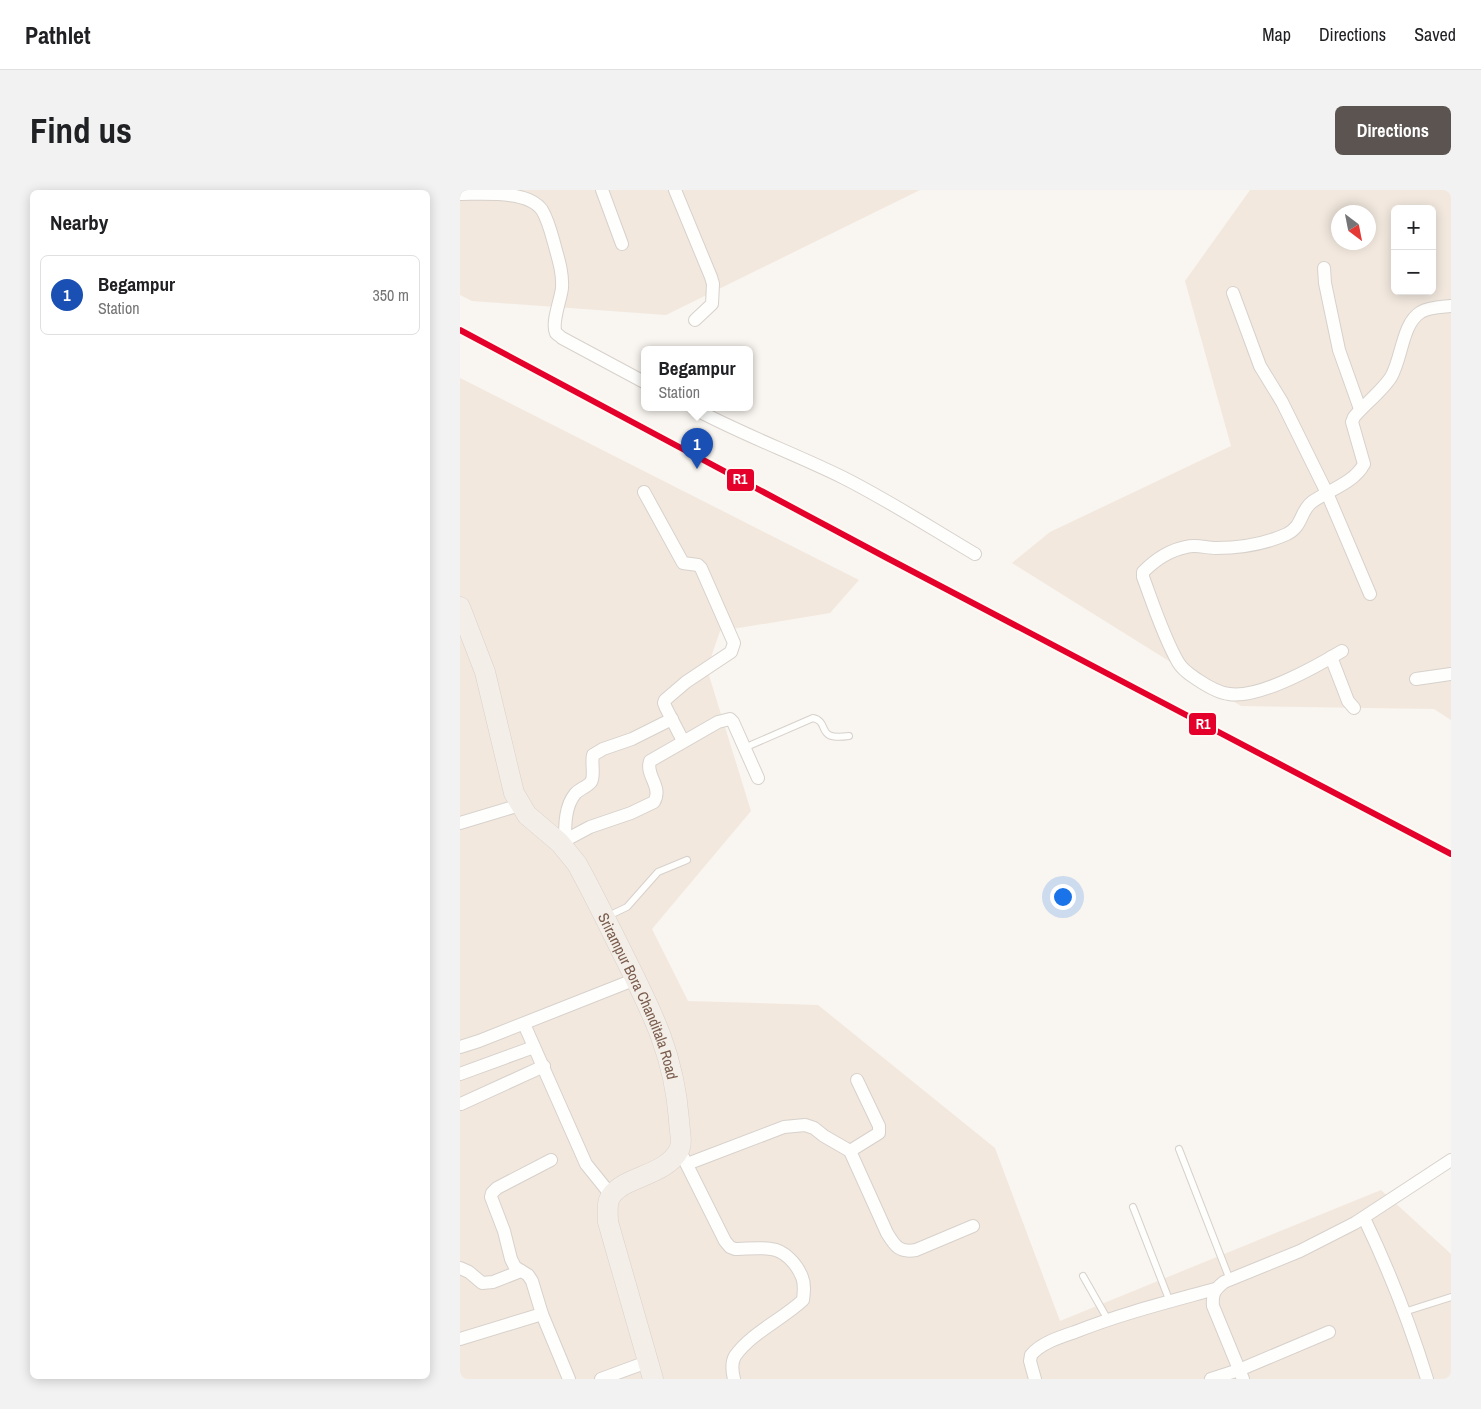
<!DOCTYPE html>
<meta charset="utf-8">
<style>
:root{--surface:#fff;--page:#f2f2f2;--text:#202124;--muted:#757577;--line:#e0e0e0;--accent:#5c5450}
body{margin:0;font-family:"Archivo Narrow",sans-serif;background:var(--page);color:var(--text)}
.controls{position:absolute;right:15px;top:15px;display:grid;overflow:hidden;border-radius:8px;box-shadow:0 2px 12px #0003}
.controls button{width:45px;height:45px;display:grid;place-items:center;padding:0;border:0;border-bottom:1px solid var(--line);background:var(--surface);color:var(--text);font:25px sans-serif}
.compass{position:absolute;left:871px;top:15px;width:45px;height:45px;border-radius:50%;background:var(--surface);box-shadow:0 2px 12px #0003;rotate:148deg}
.you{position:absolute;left:602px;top:706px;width:18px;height:18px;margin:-12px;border:4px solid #fff;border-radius:50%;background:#1a73e8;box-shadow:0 0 0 8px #1a73e833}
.badge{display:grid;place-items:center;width:32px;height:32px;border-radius:50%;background:var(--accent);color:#fff;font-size:16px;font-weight:700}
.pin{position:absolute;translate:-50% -41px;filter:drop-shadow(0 1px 2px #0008)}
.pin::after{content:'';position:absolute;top:26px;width:18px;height:15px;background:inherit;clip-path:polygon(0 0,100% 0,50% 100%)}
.popup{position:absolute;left:181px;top:156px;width:112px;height:65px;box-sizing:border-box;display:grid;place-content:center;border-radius:8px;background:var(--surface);filter:drop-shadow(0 1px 4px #0005);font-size:16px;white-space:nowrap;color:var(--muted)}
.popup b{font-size:19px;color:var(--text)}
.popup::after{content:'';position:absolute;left:50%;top:100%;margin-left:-10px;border:10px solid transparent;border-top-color:var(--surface)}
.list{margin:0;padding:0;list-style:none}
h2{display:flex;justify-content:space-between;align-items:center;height:65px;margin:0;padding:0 20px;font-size:21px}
h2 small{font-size:16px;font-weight:400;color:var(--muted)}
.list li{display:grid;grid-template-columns:32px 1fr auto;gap:15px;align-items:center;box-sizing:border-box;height:80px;margin:0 10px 10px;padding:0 10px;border:1px solid var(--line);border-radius:8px}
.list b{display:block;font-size:19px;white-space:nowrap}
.list p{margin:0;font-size:16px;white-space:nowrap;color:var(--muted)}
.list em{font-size:16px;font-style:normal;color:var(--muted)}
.map{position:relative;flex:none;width:991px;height:1189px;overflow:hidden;border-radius:8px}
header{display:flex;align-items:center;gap:30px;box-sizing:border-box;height:70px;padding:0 25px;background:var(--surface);border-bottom:1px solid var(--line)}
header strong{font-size:24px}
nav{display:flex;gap:28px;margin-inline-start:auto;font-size:18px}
.intro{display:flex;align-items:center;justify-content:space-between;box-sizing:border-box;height:120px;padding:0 30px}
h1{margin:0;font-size:35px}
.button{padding:12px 22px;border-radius:8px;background:var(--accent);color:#fff;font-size:18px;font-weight:700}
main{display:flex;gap:30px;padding:0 30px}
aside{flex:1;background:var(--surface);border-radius:8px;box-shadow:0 2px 12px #0003}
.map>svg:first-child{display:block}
.residential{fill:#f2e8de;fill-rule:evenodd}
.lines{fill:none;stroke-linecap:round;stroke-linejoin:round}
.service-casing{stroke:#d7d1cb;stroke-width:8}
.minor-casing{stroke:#d7d1cb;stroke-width:14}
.primary-casing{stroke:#dad1cc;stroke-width:21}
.service{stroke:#fefefd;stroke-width:6}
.minor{stroke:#fefefd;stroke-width:12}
.primary{stroke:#f3eee8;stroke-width:20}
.rail-1-casing{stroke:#fffaf3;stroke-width:10}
.rail-1{stroke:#e4002b;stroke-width:6}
.labels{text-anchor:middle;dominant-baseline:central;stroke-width:4;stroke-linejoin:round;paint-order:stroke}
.street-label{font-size:15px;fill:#7a5c4d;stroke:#fffaf3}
.line-badge{stroke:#fffaf3;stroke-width:2}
.badge-label{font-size:14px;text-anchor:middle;font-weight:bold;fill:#fff}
</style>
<header>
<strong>Pathlet</strong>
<nav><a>Map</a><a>Directions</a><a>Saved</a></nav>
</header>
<div class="intro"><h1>Find us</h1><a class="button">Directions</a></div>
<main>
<aside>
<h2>Nearby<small></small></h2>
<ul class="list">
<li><span class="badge" style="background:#1a4fb4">1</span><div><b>Begampur</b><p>Station</p></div><em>350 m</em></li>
</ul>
</aside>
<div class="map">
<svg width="991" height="1189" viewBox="0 0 991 1189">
<rect width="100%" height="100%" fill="#f9f5f0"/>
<g class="residential">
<polygon points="0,0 460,0 206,125 12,111 0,105"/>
<path d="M790,0H991V530L974,519L781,516L552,373L590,342L771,256L725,91ZM935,19H972V101H935ZM878,22H908V52H878Z"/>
<polygon points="0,188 399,390 370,423 260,441 247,479 291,621 192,739 228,811 358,815 535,958 600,1131 921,1000 991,1064 991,1189 0,1189"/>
</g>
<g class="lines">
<defs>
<g id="service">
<path d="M284,558L353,528C371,532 354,551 389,546"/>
<polyline points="146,727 167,717 198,682 227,670"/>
<polyline points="719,959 770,1090"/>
<polyline points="673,1017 710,1112"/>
<polyline points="623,1086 648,1130"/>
<polyline points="944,1122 991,1107"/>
</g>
<g id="minor">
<polyline points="142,0 162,54"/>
<polyline points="215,0 251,87 253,94 252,114 235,130"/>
<path d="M0,4C24,4 68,0 82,20C88,30 91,42 94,53C98,68 103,82 102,98C101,109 91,133 96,143C98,145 100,146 102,148L184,192"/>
<polyline points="864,78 865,93 879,160 900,219"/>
<polyline points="773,103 800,176 822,212 867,303 910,404"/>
<path d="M233,218C281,244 333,263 382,287C428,310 471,338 515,364"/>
<polyline points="184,302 223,373 238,375 241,378 274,453 271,462 226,492 205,510 204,513 206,518 223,551"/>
<path d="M882,461C857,476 799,509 769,504C759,503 747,496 738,490C731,485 723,481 718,472C704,448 693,414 683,387V382C694,371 710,360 726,357C736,354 746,358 756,358C780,358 805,354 827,344C843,336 840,321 852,312C869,300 894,293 904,274L892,232L894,227C904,215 923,200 931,187C942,169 942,133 961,122C969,117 982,117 991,116"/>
<polyline points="871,467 888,511 894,518"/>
<polyline points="956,489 991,484"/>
<polyline points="0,633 60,615"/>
<path d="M105,650C105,635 105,616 115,604C119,599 127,597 131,592C135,586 131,573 133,565L143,559L172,549L212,529"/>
<path d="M100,653L130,637L171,623L194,612C203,597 185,585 190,571L258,532L270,529L273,532L298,588"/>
<polyline points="64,834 126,974 151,1005"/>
<polyline points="0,857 19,851 176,789"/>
<polyline points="0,884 74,857"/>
<polyline points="1,914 84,876"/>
<polyline points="390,961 419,943 419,936 397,890"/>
<path d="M223,967L265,1051L270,1057L275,1059C286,1059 299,1057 311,1059C324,1060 337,1074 342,1087C345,1094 344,1102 343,1110C323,1129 291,1143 275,1166C271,1173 272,1181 274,1189"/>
<polyline points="91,970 37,998 32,1003 31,1007 44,1041 51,1069 55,1077 68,1085 72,1091 82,1124 109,1189"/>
<path d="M227,974L324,937L345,935L354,938L364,946L390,961L427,1043C435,1056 439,1063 456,1060L513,1036"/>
<path d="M904,1028C929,1080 950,1134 967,1189"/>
<polyline points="0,1078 9,1082 22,1093 33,1092 61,1081"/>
<polyline points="0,1149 82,1124"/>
<polyline points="141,1189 187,1172"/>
<path d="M575,1189L570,1171L571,1165C581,1153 600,1147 615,1142C660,1124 708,1112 755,1099"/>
<polyline points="751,1189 779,1180 869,1142"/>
<path d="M783,1189L753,1116C752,1104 754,1100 764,1092L840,1061L895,1033L991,970"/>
</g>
<g id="primary">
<path id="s1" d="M0,417L25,482L54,603L67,625L100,653L117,674C133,703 147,732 162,762C191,820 214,863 219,930C219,938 223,952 219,960C206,986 164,986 151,1006C146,1013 148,1023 148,1032L193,1189"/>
</g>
</defs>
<use href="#service" class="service-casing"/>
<use href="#minor" class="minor-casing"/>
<use href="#primary" class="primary-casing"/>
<use href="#service" class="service"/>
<use href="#minor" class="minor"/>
<use href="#primary" class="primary"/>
<defs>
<polyline id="rail-1" points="0,140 427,368 991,664"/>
</defs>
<use href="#rail-1" class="rail-1-casing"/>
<use href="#rail-1" class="rail-1"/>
</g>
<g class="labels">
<g class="street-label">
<text stroke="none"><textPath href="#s1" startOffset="436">Srirampur Bora Chanditala Road</textPath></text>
</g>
</g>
<g class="line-badge">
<rect x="266" y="278" width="29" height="24" rx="5" fill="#e4002b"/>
<rect x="728" y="522" width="29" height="24" rx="5" fill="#e4002b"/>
</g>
<g class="badge-label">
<text x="280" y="294">R1</text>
<text x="743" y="539">R1</text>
</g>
</svg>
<div class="controls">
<button>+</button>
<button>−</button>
</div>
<svg class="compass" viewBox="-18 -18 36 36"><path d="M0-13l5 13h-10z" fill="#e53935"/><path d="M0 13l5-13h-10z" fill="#757577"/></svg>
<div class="you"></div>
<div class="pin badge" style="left:237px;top:279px;background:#1a4fb4">1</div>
<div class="popup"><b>Begampur</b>Station</div>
</div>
</main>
